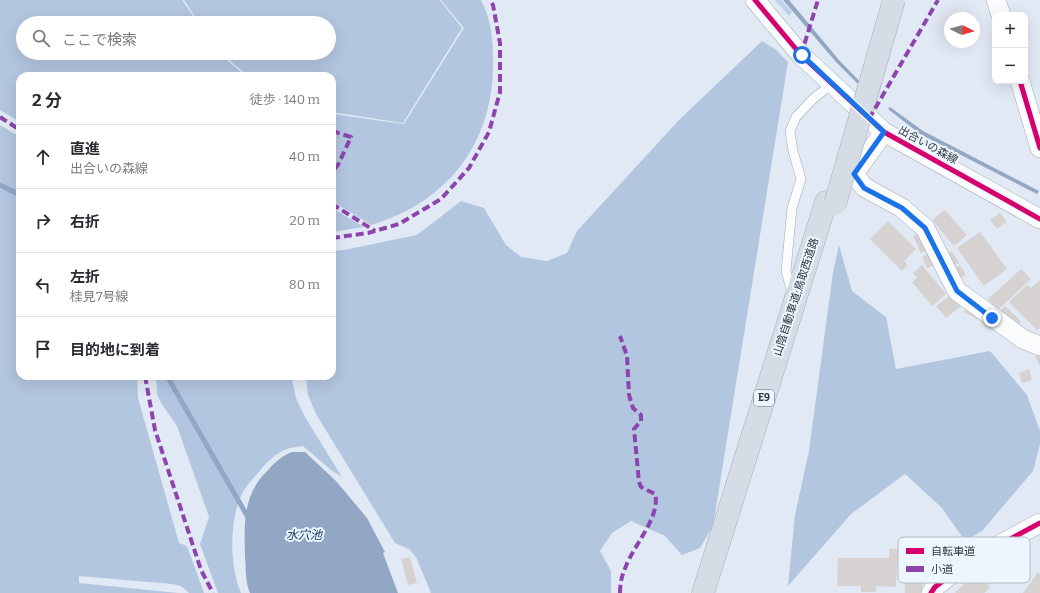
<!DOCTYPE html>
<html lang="ja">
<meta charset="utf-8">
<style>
:root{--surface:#fff;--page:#f7f7f7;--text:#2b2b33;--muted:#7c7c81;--line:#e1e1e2}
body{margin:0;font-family:Bitter,"Noto Sans JP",serif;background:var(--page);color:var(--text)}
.controls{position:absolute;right:12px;top:12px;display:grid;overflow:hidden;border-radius:8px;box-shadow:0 4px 16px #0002}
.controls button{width:36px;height:36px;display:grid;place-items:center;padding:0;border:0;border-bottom:1px solid var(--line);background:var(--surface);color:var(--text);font:20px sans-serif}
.compass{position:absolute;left:944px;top:12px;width:36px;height:36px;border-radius:50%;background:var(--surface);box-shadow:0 4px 16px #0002;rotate:96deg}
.stop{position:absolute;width:12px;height:12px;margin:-9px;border:3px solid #1a73e8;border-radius:50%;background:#fff}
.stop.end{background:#1a73e8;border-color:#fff;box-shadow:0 1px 4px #0008}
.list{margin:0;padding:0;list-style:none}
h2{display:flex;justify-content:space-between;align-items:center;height:52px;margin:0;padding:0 16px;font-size:17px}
h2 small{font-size:13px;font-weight:400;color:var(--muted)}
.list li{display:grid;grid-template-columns:26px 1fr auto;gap:12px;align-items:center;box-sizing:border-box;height:64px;padding:0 16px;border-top:1px solid var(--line)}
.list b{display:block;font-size:15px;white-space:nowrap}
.list p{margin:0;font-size:13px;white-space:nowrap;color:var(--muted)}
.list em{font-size:13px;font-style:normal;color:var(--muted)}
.icon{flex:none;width:22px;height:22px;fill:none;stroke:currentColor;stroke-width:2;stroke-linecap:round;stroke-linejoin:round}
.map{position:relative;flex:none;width:1040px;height:593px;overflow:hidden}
.search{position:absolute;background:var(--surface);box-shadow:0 4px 16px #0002;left:16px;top:16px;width:320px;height:44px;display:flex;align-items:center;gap:10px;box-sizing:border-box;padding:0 14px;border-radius:22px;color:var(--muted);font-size:15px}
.panel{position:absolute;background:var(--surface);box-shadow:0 4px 16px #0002;left:16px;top:72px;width:320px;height:308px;border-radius:12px}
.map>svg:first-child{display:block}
.green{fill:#bdd1ea}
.forest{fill:#b3c6e0}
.water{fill:#92a7c4}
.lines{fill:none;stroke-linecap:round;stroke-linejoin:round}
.stream{stroke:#92a7c4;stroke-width:5}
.building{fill:#d7d2d2}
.service-casing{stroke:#a3aab3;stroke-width:10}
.minor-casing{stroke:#a3aab3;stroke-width:20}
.motorway-casing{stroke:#a3aeba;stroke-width:23}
.service{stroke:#fafcfd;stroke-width:9}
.minor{stroke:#fafcfd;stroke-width:19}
.motorway{stroke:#d6dce5;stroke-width:22}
.motorway-bridge-casing{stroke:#a3aeba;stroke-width:23;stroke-linecap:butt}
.motorway-bridge{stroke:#d6dce5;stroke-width:22}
.quiet{stroke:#8e44ad;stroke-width:4;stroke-dasharray:8 4;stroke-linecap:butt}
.cycleway-casing{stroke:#edf5ff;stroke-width:8}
.cycleway{stroke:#d6006c;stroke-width:5}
.route{stroke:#1a73e8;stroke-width:5}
.labels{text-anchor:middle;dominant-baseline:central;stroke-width:4;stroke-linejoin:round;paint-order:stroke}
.shield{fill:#edf5ff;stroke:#676f78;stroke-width:1}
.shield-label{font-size:10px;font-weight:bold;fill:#2e353e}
.street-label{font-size:11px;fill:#2e353e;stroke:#edf5ff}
.water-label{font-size:12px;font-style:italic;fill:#0f3765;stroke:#edf5ff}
.key{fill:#edf5ff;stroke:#b4bbc5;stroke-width:1}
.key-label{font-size:11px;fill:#2e353e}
</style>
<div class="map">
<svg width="1040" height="593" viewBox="0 0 1040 593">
<rect width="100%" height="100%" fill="#e1e9f4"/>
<polygon class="green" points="775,0 781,0 792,12 789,16"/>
<g class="forest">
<polygon points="0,0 182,0 198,23 23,23 23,53 218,53 246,76 20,76 20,122 0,110"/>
<polygon points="184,0 440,0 462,28 403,123 332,112 332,76 248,76 221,53 329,53 329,23 199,23"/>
<path d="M441,0H481C491,18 493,40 493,59C495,141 449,202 371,225L332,201V114L404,124L464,28Z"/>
<polygon points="762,41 775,49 788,62 713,526 700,548 682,555 665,536 631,521 612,533 600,551 611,571 611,593 431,593 416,557 409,549 395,543 316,414 308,395 306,376 332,376 332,251 344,250 417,235 461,201 484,208 506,245 521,257 547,261 567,253 577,231 679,120"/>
<polygon points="0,125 20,137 20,376 137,376 138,398 179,543 187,546 204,593 189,593 181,586 172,584 79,576 79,583 178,593 0,593"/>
<polygon points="332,208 364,227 332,232"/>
<polygon points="839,245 852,291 886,317 896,369 990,351 1027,395 1040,431 1040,444 1033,471 982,531 965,541 942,508 905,474 851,514 788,586 795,515 809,451 833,272"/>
<path d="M156,376H291L296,398L305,417L342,477L331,470L303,446C282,448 277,453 262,468C256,476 248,483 243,492C229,518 229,566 241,593H218L200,544L209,517L177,426L161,403L157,394Z"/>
</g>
<g class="water">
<polygon points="783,0 789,0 839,60 869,91 867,93 836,62"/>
<polygon points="890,107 923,131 1039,191 1037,194 920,134 888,109"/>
<path d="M292,452H305L336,481L367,518L385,552L383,553L398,593H250C245,582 246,568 245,556C244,523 243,494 268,470C276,461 282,456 292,452Z"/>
</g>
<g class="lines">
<g class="stream">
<polyline points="0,185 20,195"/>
<polyline points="167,376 249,519"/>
</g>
</g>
<g class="building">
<polygon points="945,210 967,235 954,246 932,220"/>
<polygon points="1000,213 1007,222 997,229 990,220"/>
<polygon points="888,221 916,249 904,261 908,265 902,271 870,239"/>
<polygon points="921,232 929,249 921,253 913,236"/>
<polygon points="980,232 1007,269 984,286 957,248"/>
<polygon points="952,251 959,263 950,268 943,256"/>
<polygon points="929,253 935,265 927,268 922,257"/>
<polygon points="922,265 946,294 932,306 912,282 917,278 913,273"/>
<polygon points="960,265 966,275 956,281 950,270"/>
<polygon points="1021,269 1031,279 998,310 988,299"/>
<polygon points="1040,280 1040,328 1037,330 1009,302 1027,285 1031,288"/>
<polygon points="952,294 961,306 946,318 936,306"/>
<polygon points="1005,306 1021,321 1016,327 1000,311"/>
<polygon points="967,307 983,316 980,321 964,312"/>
<polygon points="1040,354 1040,366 1035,357"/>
<polygon points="1029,369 1032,380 1022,383 1019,373"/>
<polygon points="889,549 914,549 913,566 897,566 896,587 876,586 876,592 861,592 861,586 837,586 838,558 889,558"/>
<polygon points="934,554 945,572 927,584 918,564"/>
<polygon points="410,557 417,583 408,585 401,559"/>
<polygon points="1038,572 1040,574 1040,593 1023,593"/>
<polygon points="978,573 990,588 984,593 956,593 955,592"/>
<polygon points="904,576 922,576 923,593 905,593"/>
</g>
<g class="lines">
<defs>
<polyline id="service" points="792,293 786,271 789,239 792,208 801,179 793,151 790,131 796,117 814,98 832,84"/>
<g id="minor">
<polyline points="755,0 801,55 884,132 1040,219"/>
<polyline points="996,0 1001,15"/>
<polyline points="1020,81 1040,148"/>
<polyline points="884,132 854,174 864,187 902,208 925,228 957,291 1023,339 1040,346"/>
<polyline points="931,593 935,587 969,561 1040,523"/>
</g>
<polyline id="motorway" points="703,593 826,202"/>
</defs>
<use href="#service" class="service-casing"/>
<use href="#minor" class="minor-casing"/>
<use href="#motorway" class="motorway-casing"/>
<use href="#service" class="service"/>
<use href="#minor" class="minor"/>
<use href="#motorway" class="motorway"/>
<defs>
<polyline id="motorway-bridge" points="835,204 894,0"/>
</defs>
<use href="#motorway-bridge" class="motorway-bridge-casing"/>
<use href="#motorway-bridge" class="motorway-bridge"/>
<g class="quiet">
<polyline points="801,55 818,0"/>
<polyline points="0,117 20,130"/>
<polyline points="869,119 938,0"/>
<polyline points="332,131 351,137 338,165 332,172"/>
<polyline points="332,204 375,231"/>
<polyline points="332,238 368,233 399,224 441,199 469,168 489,132 500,92 500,43 493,5 490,0"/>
<polyline points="145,376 155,430 201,570 213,593"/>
<path d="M620,593C620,583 622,575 626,566C634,545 661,516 655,494L641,487L639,482L634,429L641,421V415L633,408L629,395L627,356L620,336"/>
</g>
<defs>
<g id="cycleway">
<polyline points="755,0 801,55 884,132 1040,219"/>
<polyline points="1020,81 1040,148"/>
<polyline points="931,593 935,587 969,561 1040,523"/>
</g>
</defs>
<use href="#cycleway" class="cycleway-casing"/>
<use href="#cycleway" class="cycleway"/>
</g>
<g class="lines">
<polyline class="route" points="802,55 884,132 854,174 864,188 902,208 925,228 957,291 992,318"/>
</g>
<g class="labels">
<rect class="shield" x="754" y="390" width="20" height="16" rx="3"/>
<g class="shield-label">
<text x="764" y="398">E9</text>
</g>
<g class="street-label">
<text transform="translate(928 145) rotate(29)">出合いの森線</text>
<text transform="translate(796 297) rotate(-72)">山陰自動車道;鳥取西道路</text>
</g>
<g class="water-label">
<text x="304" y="535">水穴池</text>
</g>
</g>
<rect x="898" y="537" width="132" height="46" rx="6" class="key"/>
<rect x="906" y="548" width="18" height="6" fill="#d6006c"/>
<rect x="906" y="566" width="18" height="6" fill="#8e44ad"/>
<g class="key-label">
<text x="931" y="555">自転車道</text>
<text x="931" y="573">小道</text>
</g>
</svg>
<div class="controls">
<button>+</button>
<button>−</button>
</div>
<svg class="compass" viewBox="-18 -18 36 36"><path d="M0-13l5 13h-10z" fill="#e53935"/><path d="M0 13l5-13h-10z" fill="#7c7c81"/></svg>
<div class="stop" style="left:802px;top:55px"></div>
<div class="stop end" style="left:992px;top:318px"></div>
<div class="search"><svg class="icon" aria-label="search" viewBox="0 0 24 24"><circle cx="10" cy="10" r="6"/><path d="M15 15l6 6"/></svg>ここで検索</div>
<section class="panel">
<h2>2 分<small>徒歩 · 140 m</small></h2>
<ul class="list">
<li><svg class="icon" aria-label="ahead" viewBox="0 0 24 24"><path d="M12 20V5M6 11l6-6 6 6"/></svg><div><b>直進</b><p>出合いの森線</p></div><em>40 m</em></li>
<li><svg class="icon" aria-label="right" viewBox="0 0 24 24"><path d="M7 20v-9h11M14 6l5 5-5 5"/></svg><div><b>右折</b></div><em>20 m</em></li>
<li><svg class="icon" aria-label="left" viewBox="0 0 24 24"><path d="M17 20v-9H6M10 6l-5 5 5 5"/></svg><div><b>左折</b><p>桂見7号線</p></div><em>80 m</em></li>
<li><svg class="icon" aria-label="arrive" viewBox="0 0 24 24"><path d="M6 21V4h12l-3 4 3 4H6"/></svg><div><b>目的地に到着</b></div></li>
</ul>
</section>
</div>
